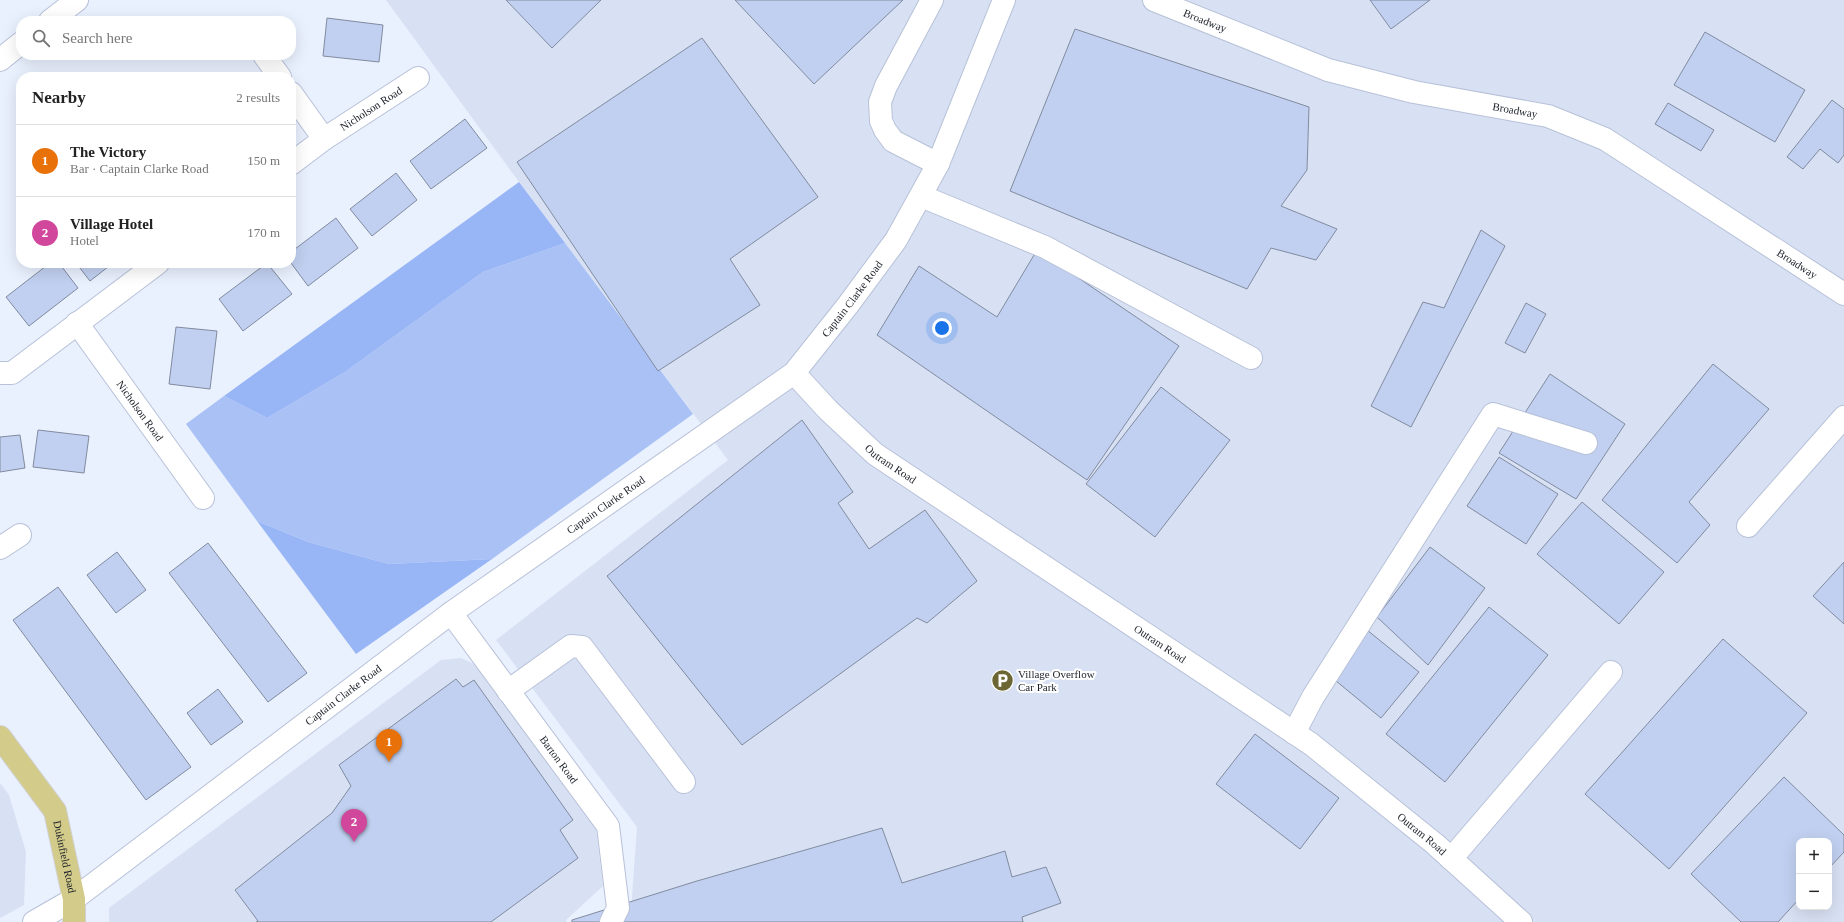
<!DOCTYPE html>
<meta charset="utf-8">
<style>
:root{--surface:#fff;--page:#f6f6f6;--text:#222;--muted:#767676;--line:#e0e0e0;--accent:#db2777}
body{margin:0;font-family:Georgia,serif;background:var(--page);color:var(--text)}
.controls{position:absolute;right:12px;bottom:12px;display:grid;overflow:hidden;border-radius:8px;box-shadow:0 4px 16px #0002}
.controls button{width:36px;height:36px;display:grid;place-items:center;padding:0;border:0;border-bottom:1px solid var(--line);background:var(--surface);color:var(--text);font:20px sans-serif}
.you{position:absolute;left:942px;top:328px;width:14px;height:14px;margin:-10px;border:3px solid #fff;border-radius:50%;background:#1a73e8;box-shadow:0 0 0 6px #1a73e833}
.badge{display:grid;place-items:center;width:26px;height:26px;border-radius:50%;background:var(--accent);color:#fff;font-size:13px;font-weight:700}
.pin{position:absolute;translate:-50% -33px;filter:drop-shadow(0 1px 2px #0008)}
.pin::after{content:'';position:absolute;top:21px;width:14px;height:12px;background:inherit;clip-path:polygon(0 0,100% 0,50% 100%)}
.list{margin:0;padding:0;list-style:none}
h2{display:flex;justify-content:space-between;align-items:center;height:52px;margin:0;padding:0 16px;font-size:17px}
h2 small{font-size:13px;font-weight:400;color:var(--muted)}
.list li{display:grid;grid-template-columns:26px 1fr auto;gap:12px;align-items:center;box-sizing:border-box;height:72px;padding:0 16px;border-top:1px solid var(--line)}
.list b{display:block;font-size:15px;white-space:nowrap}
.list p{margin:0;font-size:13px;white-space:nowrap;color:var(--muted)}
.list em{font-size:13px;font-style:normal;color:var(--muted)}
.icon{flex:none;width:22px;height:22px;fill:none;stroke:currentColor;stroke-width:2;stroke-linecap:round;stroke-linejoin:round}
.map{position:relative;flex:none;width:1844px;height:922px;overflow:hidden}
.search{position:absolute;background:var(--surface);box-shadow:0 4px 16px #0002;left:16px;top:16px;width:280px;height:44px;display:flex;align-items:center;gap:10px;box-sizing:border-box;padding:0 14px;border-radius:16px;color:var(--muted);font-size:15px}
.panel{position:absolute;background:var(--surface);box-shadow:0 4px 16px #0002;left:16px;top:72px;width:280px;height:196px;border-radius:16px}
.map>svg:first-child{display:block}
.built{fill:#d8e1f3;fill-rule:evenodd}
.green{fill:#a9c1f5}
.forest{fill:#98b5f5}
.building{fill:#c1d0f0;stroke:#818ba0}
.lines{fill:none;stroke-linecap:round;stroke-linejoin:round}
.minor-casing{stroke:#b7c1d8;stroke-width:24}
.major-casing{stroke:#d2d2d4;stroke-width:24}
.minor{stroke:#fff;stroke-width:22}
.major{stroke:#d2cb89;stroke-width:22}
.labels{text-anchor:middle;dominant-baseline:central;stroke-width:4;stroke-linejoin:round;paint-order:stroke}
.street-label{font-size:11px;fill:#1c2028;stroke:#fff}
.poi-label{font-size:11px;fill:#1c2028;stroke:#fff;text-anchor:start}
</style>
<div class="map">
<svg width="1844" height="922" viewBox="0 0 1844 922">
<rect width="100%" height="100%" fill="#e9f0fe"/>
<g class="built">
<path d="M386,0H1844V922H625L631,910L637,827L496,640L728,460L519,182ZM1799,841H1829V907H1799Z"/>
<polygon points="461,658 481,667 595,820 603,886 567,919 566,922 109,922 109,908 441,660"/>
<polygon points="0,783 9,795 26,852 24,905 0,918"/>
</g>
<polygon class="green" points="565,243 693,414 492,559 389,564 308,542 257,521 186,424 224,396 267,418 345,372 483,272"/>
<g class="forest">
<polygon points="519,182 565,243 483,272 345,372 267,418 224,396"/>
<polygon points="257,521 308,542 389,564 492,559 356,654"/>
</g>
<g class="building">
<polygon points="506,0 601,0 552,48"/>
<polygon points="735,0 903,0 814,84"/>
<polygon points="1370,0 1430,0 1391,29"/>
<polygon points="327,18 383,25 379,62 323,56"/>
<polygon points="1075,29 1309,107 1307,170 1281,206 1337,229 1316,260 1271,248 1247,289 1010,191"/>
<polygon points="1705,32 1805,90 1775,142 1674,85"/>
<polygon points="702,38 818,197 730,259 760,305 658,371 517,162"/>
<polygon points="1832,100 1844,109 1844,155 1838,163 1820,149 1803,169 1787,157"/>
<polygon points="1668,103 1714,130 1701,151 1655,124"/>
<polygon points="465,119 487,148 431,189 410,161"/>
<polygon points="396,173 417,200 372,236 350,209"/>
<polygon points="336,218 358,248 308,286 291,263 291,252"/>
<polygon points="1481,230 1505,246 1411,427 1371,406 1423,302 1444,308"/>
<polygon points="1037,250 1179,346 1087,480 877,335 919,266 997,317"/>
<polygon points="50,263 59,263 78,288 29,326 6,297"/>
<polygon points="76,263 113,263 90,281"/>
<polygon points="267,263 292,294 243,331 219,299"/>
<polygon points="1526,303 1546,314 1525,353 1505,343"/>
<polygon points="176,327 217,331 210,389 169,384"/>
<polygon points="1713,364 1769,409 1689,502 1710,525 1677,563 1602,500"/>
<polygon points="1550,374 1625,424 1576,499 1499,453"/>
<polygon points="1161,387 1230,440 1155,537 1086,484"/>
<polygon points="802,420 853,492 838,503 869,549 925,510 977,581 927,623 917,618 742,745 607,576"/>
<polygon points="38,430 89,436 84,473 33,467"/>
<polygon points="20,435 25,468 0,472 0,437"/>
<polygon points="1499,457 1558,494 1526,544 1467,506"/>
<polygon points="1582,502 1664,572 1619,624 1537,554"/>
<polygon points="208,543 307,673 268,702 169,573"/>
<polygon points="1430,547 1485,588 1428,665 1377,617"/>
<polygon points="117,552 146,590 116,613 87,575"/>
<polygon points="1844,562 1844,624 1813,596"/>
<polygon points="58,587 191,767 146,800 13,620"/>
<polygon points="1489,607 1548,655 1445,782 1386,734"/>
<polygon points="1367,630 1419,672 1381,718 1330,676"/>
<polygon points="1723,639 1807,713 1669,869 1585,794"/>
<polygon points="456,679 463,687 474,680 573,820 560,830 578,858 491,922 256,922 258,921 235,890 332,813 351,786 339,765"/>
<polygon points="218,689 243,722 211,745 187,713"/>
<polygon points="1255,734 1339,798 1300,849 1216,784"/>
<polygon points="1784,777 1844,835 1844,852 1829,868 1829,841 1799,841 1799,899 1778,922 1741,922 1691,874"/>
<polygon points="882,828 902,883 1005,851 1012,877 1046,867 1061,903 1022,917 1023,922 572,922 572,920 697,881"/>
</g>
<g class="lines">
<defs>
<g id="minor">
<polyline points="932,0 886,86 880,102 881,121 885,130 893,141 938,164"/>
<path id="s1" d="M1154,0L1328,70L1414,92L1548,116L1605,139L1844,294"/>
<polyline points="50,21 77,0"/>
<polyline points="264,55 280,77"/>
<polyline points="0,60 21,43"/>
<polyline points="291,93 324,139 291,164"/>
<path id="s2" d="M324,139L418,78"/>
<polyline points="921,196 1045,247 1251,358"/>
<path id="s3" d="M77,323L203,498"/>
<polyline points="0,373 12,373 158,263"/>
<path id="s4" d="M794,373L828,410L875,454L1311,744L1435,844L1521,922"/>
<polyline points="1748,526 1844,417"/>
<polyline points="0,548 20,535"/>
<path id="s5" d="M451,613L608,826L618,908L611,922"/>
<polyline points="508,691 571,646 582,647 684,782"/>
<polyline points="1294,733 1313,697 1493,414 1586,443"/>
<polyline points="1451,859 1611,672"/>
<path id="s6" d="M34,922L74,899L451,613L794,373L848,305L896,240L938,164L1004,0"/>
</g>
<g id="major">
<path id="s7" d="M0,737L55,811L74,899V922"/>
</g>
</defs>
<use href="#minor" class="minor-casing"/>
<use href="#major" class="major-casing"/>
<use href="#minor" class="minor"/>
<use href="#major" class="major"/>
</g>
<defs>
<symbol id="parking-disc" viewBox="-11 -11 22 22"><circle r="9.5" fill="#6b6633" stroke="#fff"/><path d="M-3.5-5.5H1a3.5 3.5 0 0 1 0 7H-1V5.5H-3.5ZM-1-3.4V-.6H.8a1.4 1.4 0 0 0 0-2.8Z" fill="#fff"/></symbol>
</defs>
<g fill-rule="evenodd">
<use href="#parking-disc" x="990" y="668" width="25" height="25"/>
</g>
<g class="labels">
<g class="street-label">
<text stroke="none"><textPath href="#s1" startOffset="55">Broadway</textPath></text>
<text stroke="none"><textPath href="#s2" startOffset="56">Nicholson Road</textPath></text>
<text stroke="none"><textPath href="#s1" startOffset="379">Broadway</textPath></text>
<text stroke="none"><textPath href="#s1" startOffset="703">Broadway</textPath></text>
<text stroke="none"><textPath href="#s6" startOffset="1032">Captain Clarke Road</textPath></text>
<text stroke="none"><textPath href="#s3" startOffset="108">Nicholson Road</textPath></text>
<text stroke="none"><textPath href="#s4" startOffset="133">Outram Road</textPath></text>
<text stroke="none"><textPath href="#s6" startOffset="708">Captain Clarke Road</textPath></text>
<text stroke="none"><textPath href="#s4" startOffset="457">Outram Road</textPath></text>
<text stroke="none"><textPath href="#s6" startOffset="384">Captain Clarke Road</textPath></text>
<text stroke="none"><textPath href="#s5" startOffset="182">Barton Road</textPath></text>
<text stroke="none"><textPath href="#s4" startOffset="781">Outram Road</textPath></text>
<text stroke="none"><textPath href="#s7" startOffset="139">Dukinfield Road</textPath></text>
</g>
<g class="poi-label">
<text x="1018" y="674">Village Overflow<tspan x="1018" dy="13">Car Park</tspan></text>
</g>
</g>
</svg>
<div class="controls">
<button>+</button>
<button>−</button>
</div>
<div class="you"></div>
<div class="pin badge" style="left:389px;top:762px;background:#e8710a">1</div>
<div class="pin badge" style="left:354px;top:842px;background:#d1479c">2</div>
<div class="search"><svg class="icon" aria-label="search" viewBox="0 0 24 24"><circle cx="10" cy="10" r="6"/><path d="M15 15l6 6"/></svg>Search here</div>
<section class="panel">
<h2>Nearby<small>2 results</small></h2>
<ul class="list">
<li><span class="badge" style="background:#e8710a">1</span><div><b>The Victory</b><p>Bar · Captain Clarke Road</p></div><em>150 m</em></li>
<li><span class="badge" style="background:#d1479c">2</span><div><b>Village Hotel</b><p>Hotel</p></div><em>170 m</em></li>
</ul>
</section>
</div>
